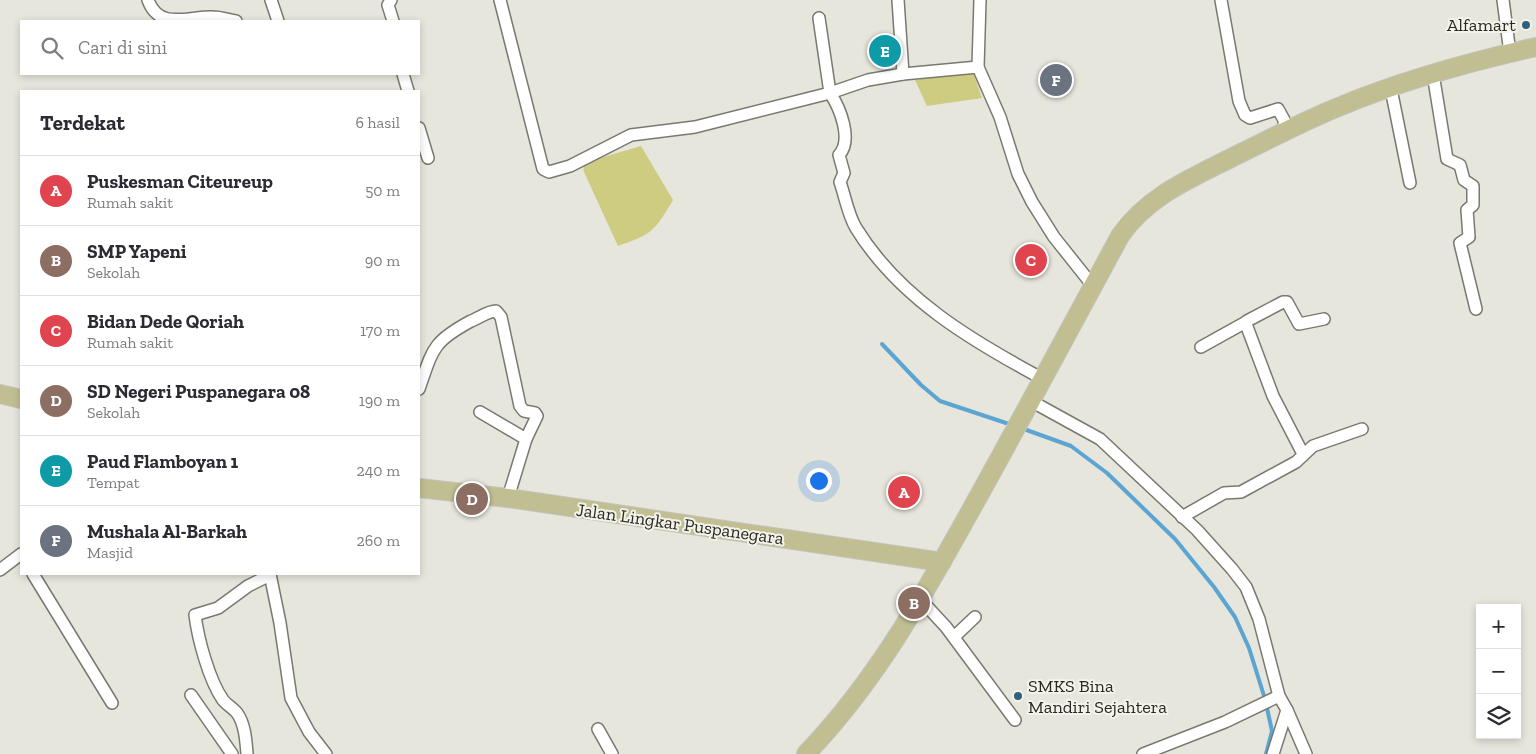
<!DOCTYPE html>
<html lang="id">
<meta charset="utf-8">
<style>
:root{--surface:#fff;--page:#f7f7f7;--text:#2b2b33;--muted:#7c7c81;--line:#e1e1e2;--accent:#111827}
body{margin:0;font-family:"Zilla Slab",serif;background:var(--page);color:var(--text)}
.controls{position:absolute;right:15px;bottom:15px;display:grid;overflow:hidden;border-radius:0px;box-shadow:0 2px 8px #0003}
.controls button{width:45px;height:45px;display:grid;place-items:center;padding:0;border:0;border-bottom:1px solid var(--line);background:var(--surface);color:var(--text);font:25px sans-serif}
.you{position:absolute;left:818px;top:480px;width:18px;height:18px;margin:-12px;border:4px solid #fff;border-radius:50%;background:#1a73e8;box-shadow:0 0 0 8px #1a73e833}
.badge{display:grid;place-items:center;width:32px;height:32px;border-radius:50%;background:var(--accent);color:#fff;font-size:16px;font-weight:700}
.pin{position:absolute;translate:-50% -50%;border:2px solid #fff;box-shadow:0 1px 5px #0006}
.list{margin:0;padding:0;list-style:none}
h2{display:flex;justify-content:space-between;align-items:center;height:65px;margin:0;padding:0 20px;font-size:21px}
h2 small{font-size:16px;font-weight:400;color:var(--muted)}
.list li{display:grid;grid-template-columns:32px 1fr auto;gap:15px;align-items:center;box-sizing:border-box;height:70px;padding:0 20px;border-top:1px solid var(--line)}
.list b{display:block;font-size:19px;white-space:nowrap}
.list p{margin:0;font-size:16px;white-space:nowrap;color:var(--muted)}
.list em{font-size:16px;font-style:normal;color:var(--muted)}
.icon{flex:none;width:28px;height:28px;fill:none;stroke:currentColor;stroke-width:2;stroke-linecap:round;stroke-linejoin:round}
.map{position:relative;flex:none;width:1536px;height:754px;overflow:hidden}
.search{position:absolute;background:var(--surface);box-shadow:0 2px 8px #0003;left:20px;top:20px;width:400px;height:55px;display:flex;align-items:center;gap:12px;box-sizing:border-box;padding:0 18px;border-radius:0px;color:var(--muted);font-size:19px}
.panel{position:absolute;background:var(--surface);box-shadow:0 2px 8px #0003;left:20px;top:90px;width:400px;height:485px;border-radius:0px}
.map>svg:first-child{display:block}
.green{fill:#cecc81}
.lines{fill:none;stroke-linecap:round;stroke-linejoin:round}
.stream{stroke:#5ca5d2;stroke-width:4}
.minor-casing{stroke:#79796f;stroke-width:14}
.primary-casing{stroke:#c3c3c2;stroke-width:20}
.minor{stroke:#fff;stroke-width:11}
.primary{stroke:#c1bf92;stroke-width:18}
.poi-dot{fill:#30617f;stroke:#f3f3e9;stroke-width:2}
.labels{text-anchor:middle;dominant-baseline:central;stroke-width:4;stroke-linejoin:round;paint-order:stroke}
.poi-label{font-size:18px;fill:#282824;stroke:#f3f3e9;text-anchor:end}
.street-label{font-size:18px;fill:#282824;stroke:#f3f3e9}
</style>
<div class="map">
<svg width="1536" height="754" viewBox="0 0 1536 754">
<rect width="100%" height="100%" fill="#e6e6dc"/>
<g class="green">
<polygon points="973,72 982,98 927,106 915,80"/>
<path d="M641,146L673,200C654,232 652,234 618,246L584,172L583,163Z"/>
</g>
<g class="lines">
<g class="stream">
<polyline points="882,344 921,385 940,401 1012,425"/>
<polyline points="1021,428 1071,446 1107,473 1175,539 1214,587 1235,617 1249,648 1265,699 1272,731 1266,754"/>
</g>
<defs>
<g id="minor">
<path d="M148,0C159,31 189,16 213,17C221,17 229,20 236,21"/>
<polyline points="271,0 278,21"/>
<polyline points="391,0 388,5 393,21"/>
<polyline points="500,0 543,169 549,172 570,166 631,135 695,127 830,93 868,80 903,74 978,67"/>
<polyline points="898,0 903,74"/>
<polyline points="980,0 978,67 1000,117 1018,174 1032,202 1054,237 1093,286"/>
<polyline points="1221,0 1239,101 1245,115 1250,118 1278,109 1284,120 1285,132"/>
<polyline points="1503,0 1510,53"/>
<path d="M819,18L830,93C840,108 853,140 839,155L844,173L840,182C845,196 848,215 856,228C899,298 972,341 1043,379"/>
<polyline points="403,74 408,91"/>
<polyline points="1433,74 1447,159 1460,165 1464,180 1473,186 1473,205 1467,210 1469,237 1460,243 1476,309"/>
<polyline points="1391,89 1410,183"/>
<polyline points="419,128 428,158"/>
<polyline points="1201,347 1246,322"/>
<path d="M419,389C433,349 432,342 471,321C479,318 488,311 496,311L501,317L520,406L524,411L535,413L537,416L526,439"/>
<polyline points="1031,401 1100,439 1197,530 1232,569 1246,587 1259,619 1279,696 1287,710 1273,754"/>
<polyline points="480,412 526,439 508,498"/>
<polyline points="1303,454 1273,396 1246,324 1247,321 1283,302 1287,302 1299,324 1324,319"/>
<polyline points="1182,517 1224,493 1241,492 1296,462 1313,446 1362,429"/>
<polyline points="0,570 21,554"/>
<polyline points="33,574 112,703"/>
<polyline points="270,574 280,623 291,698 309,732 326,754"/>
<polyline points="921,600 946,627 1015,720"/>
<polyline points="954,637 975,617"/>
<polyline points="191,695 232,754"/>
<polyline points="1287,710 1306,754"/>
<polyline points="598,729 612,754"/>
<path d="M247,754C246,741 245,724 237,713C233,708 227,705 223,700C209,680 198,639 195,615L218,608L248,586L270,575"/>
<polyline points="1143,754 1225,722 1279,696"/>
</g>
<g id="primary">
<polyline points="0,394 21,399"/>
<polyline points="419,488 508,498 942,562"/>
<path d="M806,754C877,680 923,596 972,508C1022,418 1071,327 1120,236C1148,195 1194,177 1237,155C1270,139 1302,122 1336,108C1400,81 1469,62 1536,47"/>
</g>
</defs>
<use href="#minor" class="minor-casing"/>
<use href="#primary" class="primary-casing"/>
<use href="#minor" class="minor"/>
<use href="#primary" class="primary"/>
</g>
<g class="poi-dot">
<circle cx="1526" cy="25" r="5"/>
<circle cx="1018" cy="696" r="5"/>
</g>
<g class="labels">
<g class="poi-label">
<text x="1516" y="25">Alfamart</text>
<text x="1028" y="686" text-anchor="start">SMKS Bina<tspan x="1028" dy="21">Mandiri Sejahtera</tspan></text>
</g>
<g class="street-label">
<text transform="translate(680 524) rotate(8)">Jalan Lingkar Puspanegara</text>
</g>
</g>
</svg>
<div class="controls">
<button>+</button>
<button>−</button>
<button><svg class="icon" aria-label="layers" viewBox="0 0 24 24"><path d="M12 4l9 5-9 5-9-5zM3 14l9 5 9-5"/></svg></button>
</div>
<div class="you"></div>
<div class="pin badge" style="left:904px;top:492px;background:#e0444e">A</div>
<div class="pin badge" style="left:914px;top:603px;background:#8d6e63">B</div>
<div class="pin badge" style="left:1031px;top:260px;background:#e0444e">C</div>
<div class="pin badge" style="left:472px;top:499px;background:#8d6e63">D</div>
<div class="pin badge" style="left:885px;top:51px;background:#0f9aa8">E</div>
<div class="pin badge" style="left:1056px;top:80px;background:#6b7280">F</div>
<div class="search"><svg class="icon" aria-label="search" viewBox="0 0 24 24"><circle cx="10" cy="10" r="6"/><path d="M15 15l6 6"/></svg>Cari di sini</div>
<section class="panel">
<h2>Terdekat<small>6 hasil</small></h2>
<ul class="list">
<li><span class="badge" style="background:#e0444e">A</span><div><b>Puskesman Citeureup</b><p>Rumah sakit</p></div><em>50 m</em></li>
<li><span class="badge" style="background:#8d6e63">B</span><div><b>SMP Yapeni</b><p>Sekolah</p></div><em>90 m</em></li>
<li><span class="badge" style="background:#e0444e">C</span><div><b>Bidan Dede Qoriah</b><p>Rumah sakit</p></div><em>170 m</em></li>
<li><span class="badge" style="background:#8d6e63">D</span><div><b>SD Negeri Puspanegara 08</b><p>Sekolah</p></div><em>190 m</em></li>
<li><span class="badge" style="background:#0f9aa8">E</span><div><b>Paud Flamboyan 1</b><p>Tempat</p></div><em>240 m</em></li>
<li><span class="badge" style="background:#6b7280">F</span><div><b>Mushala Al-Barkah</b><p>Masjid</p></div><em>260 m</em></li>
</ul>
</section>
</div>
